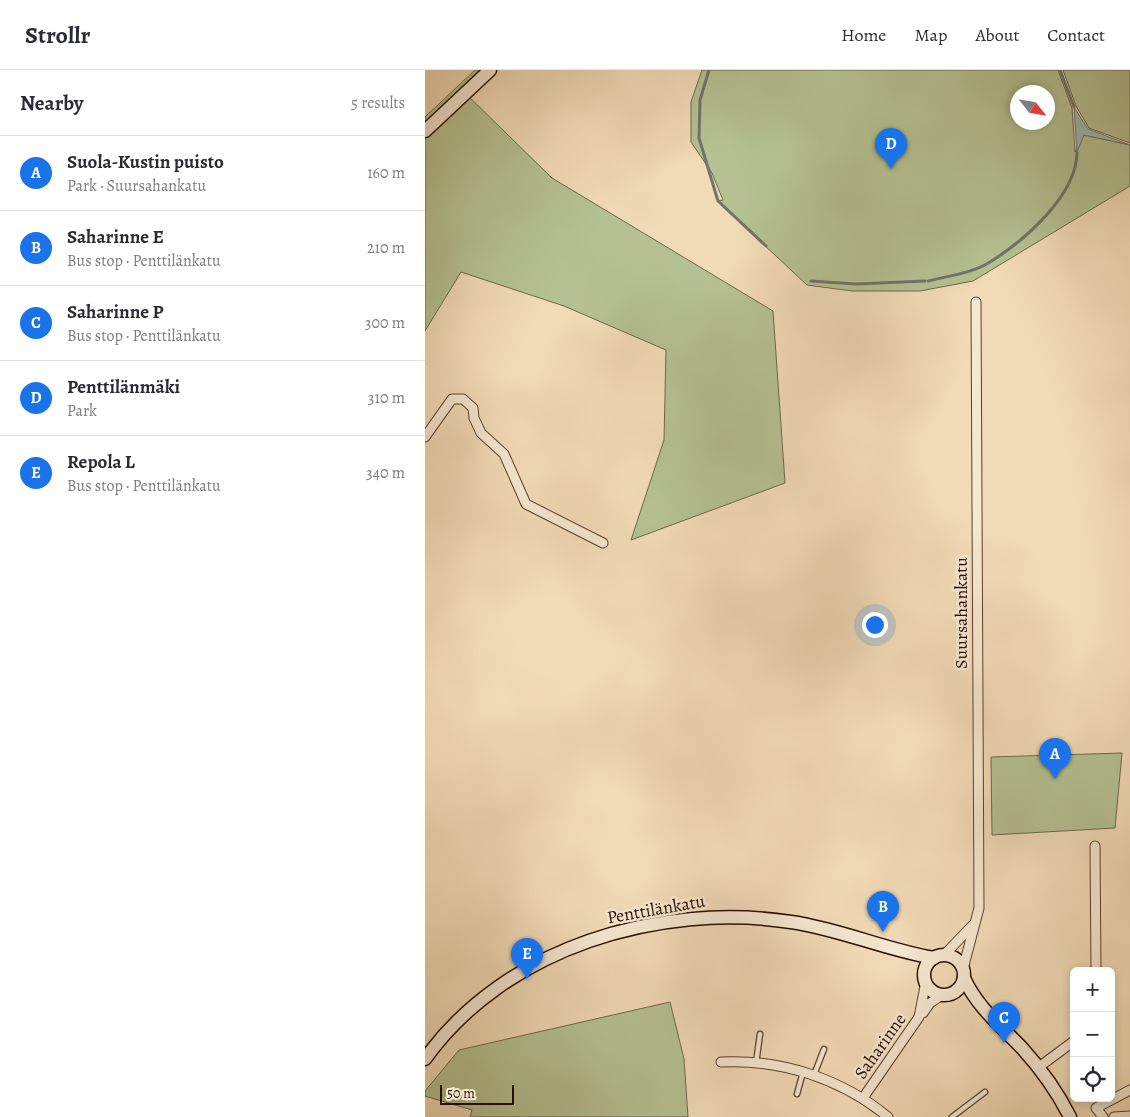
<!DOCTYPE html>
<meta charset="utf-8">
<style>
:root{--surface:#fff;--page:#f2f2f3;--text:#2b2b33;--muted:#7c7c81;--line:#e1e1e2;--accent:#1a73e8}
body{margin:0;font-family:Alegreya,serif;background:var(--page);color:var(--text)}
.controls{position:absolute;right:15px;bottom:15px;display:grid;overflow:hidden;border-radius:8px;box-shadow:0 2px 8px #0003}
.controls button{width:45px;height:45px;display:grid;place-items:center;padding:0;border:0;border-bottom:1px solid var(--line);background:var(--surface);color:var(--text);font:25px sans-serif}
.compass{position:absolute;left:585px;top:15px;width:45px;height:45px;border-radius:50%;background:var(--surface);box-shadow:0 2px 8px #0003;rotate:121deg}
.scale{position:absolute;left:15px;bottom:12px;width:74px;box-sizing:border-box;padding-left:5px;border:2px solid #280e02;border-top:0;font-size:14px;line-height:18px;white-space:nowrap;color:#280e02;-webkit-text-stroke:4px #f6e7d0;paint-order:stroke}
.you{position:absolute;left:449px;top:554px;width:18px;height:18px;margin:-12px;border:4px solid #fff;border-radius:50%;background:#1a73e8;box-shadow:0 0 0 8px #1a73e833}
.badge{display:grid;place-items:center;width:32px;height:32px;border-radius:50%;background:var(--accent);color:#fff;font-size:16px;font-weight:700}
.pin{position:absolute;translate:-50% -41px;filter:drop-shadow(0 1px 2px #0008)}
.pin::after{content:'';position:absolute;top:26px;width:18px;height:15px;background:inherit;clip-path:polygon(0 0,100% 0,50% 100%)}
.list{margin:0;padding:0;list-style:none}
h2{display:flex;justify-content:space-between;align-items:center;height:65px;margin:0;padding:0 20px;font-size:21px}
h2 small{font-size:16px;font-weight:400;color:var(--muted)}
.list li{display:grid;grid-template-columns:32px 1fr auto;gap:15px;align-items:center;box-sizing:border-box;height:75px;padding:0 20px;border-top:1px solid var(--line)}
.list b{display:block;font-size:19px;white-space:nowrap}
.list p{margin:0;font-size:16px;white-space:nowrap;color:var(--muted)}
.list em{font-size:16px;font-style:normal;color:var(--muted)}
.icon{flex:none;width:28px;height:28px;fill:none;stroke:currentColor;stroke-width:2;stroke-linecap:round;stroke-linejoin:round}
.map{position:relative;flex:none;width:705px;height:1047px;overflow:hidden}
header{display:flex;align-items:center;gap:30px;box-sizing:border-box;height:70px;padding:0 25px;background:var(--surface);border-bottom:1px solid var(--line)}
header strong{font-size:24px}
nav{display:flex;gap:28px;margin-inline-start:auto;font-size:18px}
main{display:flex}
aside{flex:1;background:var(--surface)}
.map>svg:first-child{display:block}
.green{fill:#b5c192;stroke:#6e684a;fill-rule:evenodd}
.water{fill:#9cb9b5;stroke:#6e756d}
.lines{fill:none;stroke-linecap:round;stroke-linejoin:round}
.stream{stroke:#6e756d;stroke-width:3}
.lane-casing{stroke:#5a412f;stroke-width:7}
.street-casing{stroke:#5a412f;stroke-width:11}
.secondary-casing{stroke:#280e02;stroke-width:15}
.lane{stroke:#f6e7d0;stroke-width:4.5}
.street{stroke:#f6e7d0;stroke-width:9}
.secondary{stroke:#f6e7d0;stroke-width:12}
.labels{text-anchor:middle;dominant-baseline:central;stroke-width:5;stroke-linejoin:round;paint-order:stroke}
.street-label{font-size:18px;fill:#280e02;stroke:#f6e7d0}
</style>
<header>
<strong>Strollr</strong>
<nav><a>Home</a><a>Map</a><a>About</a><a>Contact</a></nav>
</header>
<main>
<aside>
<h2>Nearby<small>5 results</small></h2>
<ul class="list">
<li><span class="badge">A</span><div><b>Suola-Kustin puisto</b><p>Park · Suursahankatu</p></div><em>160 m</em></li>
<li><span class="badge">B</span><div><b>Saharinne E</b><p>Bus stop · Penttilänkatu</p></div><em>210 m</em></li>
<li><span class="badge">C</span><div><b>Saharinne P</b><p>Bus stop · Penttilänkatu</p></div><em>300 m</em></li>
<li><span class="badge">D</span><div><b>Penttilänmäki</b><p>Park</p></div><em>310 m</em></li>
<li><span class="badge">E</span><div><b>Repola L</b><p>Bus stop · Penttilänkatu</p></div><em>340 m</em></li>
</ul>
</aside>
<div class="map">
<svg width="705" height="1047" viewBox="0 0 705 1047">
<rect width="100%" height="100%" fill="#f1dab6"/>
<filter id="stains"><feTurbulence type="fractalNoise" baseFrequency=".004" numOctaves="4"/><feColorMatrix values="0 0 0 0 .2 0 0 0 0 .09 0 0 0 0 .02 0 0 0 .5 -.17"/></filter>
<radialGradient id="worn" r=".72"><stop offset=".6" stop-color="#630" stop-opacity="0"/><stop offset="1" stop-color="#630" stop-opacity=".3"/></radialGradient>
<g class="green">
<polygon points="50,0 58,0 37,20 127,108 348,241 360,413 206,470 239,370 241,280 139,236 36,202 0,261 0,47"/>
<path d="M277,0H633L647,38L650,82L659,65L705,75V116L548,211L495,221H427L382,215L292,131L298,130L287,103L266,72V32ZM592,22H622V52H592Z"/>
<polygon points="638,0 705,0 705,73 664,58 651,36"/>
<polygon points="697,683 690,758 567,765 566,687"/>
<polygon points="245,932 259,989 263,1047 45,1047 47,1040 0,1026 0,1021 34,980"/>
</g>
<polygon class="water" points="649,37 663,59 705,75 659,65 652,82"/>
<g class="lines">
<g class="stream">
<polyline points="284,0 275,30 274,68 293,131 341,176"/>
<polyline points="635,0 649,37"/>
<polyline points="386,211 431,214 500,211"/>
<path d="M503,211C523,206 548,203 565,192C600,170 652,125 652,82"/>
</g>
<defs>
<g id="lane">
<polyline points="331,993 335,964"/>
<polyline points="389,1005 399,979"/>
<polyline points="372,1024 378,1002"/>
<polyline points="527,1047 560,1022"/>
</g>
<g id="street">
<polyline points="0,367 27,329 38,329 48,338 49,348 56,363 79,384 101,434 178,473"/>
<polyline points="670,776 671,901"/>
<polyline points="518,886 548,855"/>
<polyline points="538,899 554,838 551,232"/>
<polyline points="498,943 505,933 517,925"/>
<path d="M296,992C357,989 417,1009 463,1047"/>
<polyline points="614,997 649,971"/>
<polyline points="438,1028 494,947 501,911"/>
<polyline points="678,1047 671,1038 705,1020"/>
<polyline points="689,1047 705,1046"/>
</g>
<g id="secondary">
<polyline points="0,61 65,0"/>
<circle cx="519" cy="905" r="20"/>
<path d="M539,908C552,937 575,955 597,978C616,999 632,1021 645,1047"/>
<path d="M0,989C80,877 235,832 366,852C415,859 461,880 509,888"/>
</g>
</defs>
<use href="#lane" class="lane-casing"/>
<use href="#street" class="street-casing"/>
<use href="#secondary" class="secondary-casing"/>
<use href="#lane" class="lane"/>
<use href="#street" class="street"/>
<use href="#secondary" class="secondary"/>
</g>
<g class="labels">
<g class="street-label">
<text transform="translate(536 543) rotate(-90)">Suursahankatu</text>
<text transform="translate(231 839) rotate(-10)">Penttilänkatu</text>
<text transform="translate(455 976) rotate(-55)">Saharinne</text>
</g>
</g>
<rect width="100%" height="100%" filter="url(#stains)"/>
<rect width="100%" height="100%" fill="url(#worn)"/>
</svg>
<div class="controls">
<button>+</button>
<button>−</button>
<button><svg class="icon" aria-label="locate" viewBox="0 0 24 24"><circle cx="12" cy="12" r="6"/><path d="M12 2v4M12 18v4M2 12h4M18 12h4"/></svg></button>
</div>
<svg class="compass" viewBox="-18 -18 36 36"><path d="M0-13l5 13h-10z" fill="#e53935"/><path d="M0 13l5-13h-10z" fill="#7c7c81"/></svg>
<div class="scale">50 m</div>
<div class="you"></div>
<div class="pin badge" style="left:630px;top:709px">A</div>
<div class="pin badge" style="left:458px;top:862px">B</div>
<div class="pin badge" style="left:579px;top:973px">C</div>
<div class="pin badge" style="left:466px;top:99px">D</div>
<div class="pin badge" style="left:102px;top:909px">E</div>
</div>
</main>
